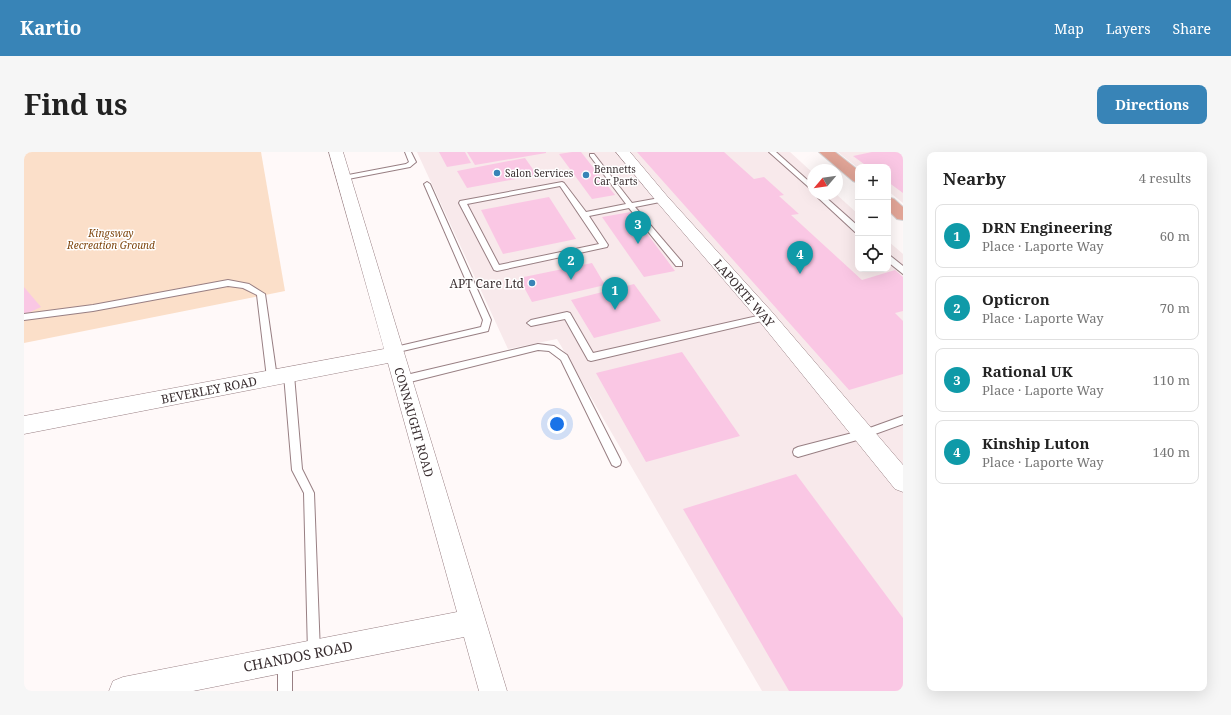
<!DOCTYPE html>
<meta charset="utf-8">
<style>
:root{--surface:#fff;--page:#f6f6f6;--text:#222;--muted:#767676;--line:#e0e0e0;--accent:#3884b7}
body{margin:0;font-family:"Noto Serif",serif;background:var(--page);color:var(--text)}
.controls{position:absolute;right:12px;top:12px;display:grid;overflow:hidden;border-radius:8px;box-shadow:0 4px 16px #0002}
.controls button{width:36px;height:36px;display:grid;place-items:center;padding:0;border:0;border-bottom:1px solid var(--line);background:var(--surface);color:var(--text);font:20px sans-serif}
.compass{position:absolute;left:783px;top:12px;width:36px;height:36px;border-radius:50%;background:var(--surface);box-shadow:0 4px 16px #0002;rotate:241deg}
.you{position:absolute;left:533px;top:272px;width:14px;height:14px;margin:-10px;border:3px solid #fff;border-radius:50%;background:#1a73e8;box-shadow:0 0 0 6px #1a73e833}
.badge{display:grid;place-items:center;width:26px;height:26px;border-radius:50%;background:var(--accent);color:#fff;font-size:13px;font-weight:700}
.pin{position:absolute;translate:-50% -33px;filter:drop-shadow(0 1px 2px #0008)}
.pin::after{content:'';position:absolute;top:21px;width:14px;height:12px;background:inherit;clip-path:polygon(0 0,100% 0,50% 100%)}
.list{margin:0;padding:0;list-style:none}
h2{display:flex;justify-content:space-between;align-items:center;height:52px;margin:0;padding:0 16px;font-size:17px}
h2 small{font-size:13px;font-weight:400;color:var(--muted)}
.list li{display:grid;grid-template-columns:26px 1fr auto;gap:12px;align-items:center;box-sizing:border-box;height:64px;margin:0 8px 8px;padding:0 8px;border:1px solid var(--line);border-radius:8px}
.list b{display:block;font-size:15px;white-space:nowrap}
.list p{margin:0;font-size:13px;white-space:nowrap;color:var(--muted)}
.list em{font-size:13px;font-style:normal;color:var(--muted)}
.icon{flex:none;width:22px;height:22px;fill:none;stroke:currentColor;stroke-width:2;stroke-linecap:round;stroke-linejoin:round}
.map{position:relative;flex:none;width:879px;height:539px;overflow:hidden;border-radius:8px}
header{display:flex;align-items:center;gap:24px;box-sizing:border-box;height:56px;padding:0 20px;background:var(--accent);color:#fff}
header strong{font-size:19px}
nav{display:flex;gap:22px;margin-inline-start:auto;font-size:14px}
.intro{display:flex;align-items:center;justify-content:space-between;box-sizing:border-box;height:96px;padding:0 24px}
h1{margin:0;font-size:28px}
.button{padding:10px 18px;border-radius:8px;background:var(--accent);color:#fff;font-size:14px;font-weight:700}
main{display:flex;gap:24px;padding:0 24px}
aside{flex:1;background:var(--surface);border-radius:8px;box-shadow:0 4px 16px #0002}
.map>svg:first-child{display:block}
.built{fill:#f8e9eb}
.green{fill:#fbdfc9}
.building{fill:#fac7e4}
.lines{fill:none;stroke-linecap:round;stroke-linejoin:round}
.service-casing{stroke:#987f83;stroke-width:2}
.minor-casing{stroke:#987f83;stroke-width:1}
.primary-casing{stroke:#d7d5d6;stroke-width:2}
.service{fill:#fff;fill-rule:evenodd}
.minor{fill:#fff;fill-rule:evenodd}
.primary{fill:#e3a698;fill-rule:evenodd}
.poi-dot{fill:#3884b7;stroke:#fff;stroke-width:1.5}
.labels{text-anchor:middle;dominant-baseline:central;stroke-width:3;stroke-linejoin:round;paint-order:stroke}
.far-poi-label{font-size:10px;fill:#392e30;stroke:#fff;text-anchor:start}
.far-park-label{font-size:10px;font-style:italic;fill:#7e460e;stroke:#fff}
.poi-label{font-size:12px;fill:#392e30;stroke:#fff;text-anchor:end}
.street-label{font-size:12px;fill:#392e30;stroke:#fff}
.near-street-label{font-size:14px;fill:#392e30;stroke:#fff}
</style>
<header>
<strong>Kartio</strong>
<nav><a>Map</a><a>Layers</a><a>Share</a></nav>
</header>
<div class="intro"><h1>Find us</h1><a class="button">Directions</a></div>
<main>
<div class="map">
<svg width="879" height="539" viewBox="0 0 879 539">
<rect width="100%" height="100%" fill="#fff9f9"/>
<g class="built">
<polygon points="393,0 766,0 789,21 789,42 812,42 834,62 834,117 864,117 864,89 879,102 879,539 738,539 533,187 484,197"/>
<polygon points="814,0 879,0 879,51 864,39 864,15 834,16"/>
</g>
<polygon class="green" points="0,0 237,0 261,139 0,191"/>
<g class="building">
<polygon points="415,0 441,0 447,11 423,15"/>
<polygon points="443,0 522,0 522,1 451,13"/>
<polygon points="548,0 557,0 591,43 568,47 535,2"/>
<polygon points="613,0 700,0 730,27 740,25 760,43 755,44 775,62 767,63 838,128 871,118 879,125 879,159 871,161 879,169 879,222 825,238"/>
<polygon points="848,0 875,0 879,3 879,41 864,30 864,15 844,15 829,4"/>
<polygon points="501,6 513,23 443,36 433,19"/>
<polygon points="525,45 552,87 479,102 457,58"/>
<polygon points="607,60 651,119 620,125 578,65"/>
<polygon points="568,111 581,133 508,150 495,126"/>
<polygon points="610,132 637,169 570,186 547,148"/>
<polygon points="0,135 17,155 0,163"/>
<polygon points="658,200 716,284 622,310 572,221"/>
<polygon points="772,322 879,466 879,539 765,539 659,357"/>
</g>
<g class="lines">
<defs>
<g id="service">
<polygon points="381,0 387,0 392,10 386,15 319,28 316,26 319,24 382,12 385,10"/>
<polygon points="745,0 752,0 789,33 789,39"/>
<path d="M566,2H570L608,51L641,45V49L611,55L658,110V114H652L605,56L565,64L584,93L583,95L473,119L470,118L435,51L436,49L538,30L540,31L562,60L602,52L566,4ZM536,34L575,92L475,113L443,52Z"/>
<polygon points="403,30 406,32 467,168 464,179 370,201 367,200 365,198 367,196 457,175 459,168 400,32"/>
<polygon points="790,42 798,42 834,74 834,80 831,80"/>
<polygon points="864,102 879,114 879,122 864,110"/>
<polygon points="204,128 225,132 241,142 253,226 251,229 245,229 243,226 233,143 219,136 204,134 69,159 0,168 0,162 69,153"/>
<polygon points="543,160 546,161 569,201 742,162 746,165 742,168 567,209 564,208 541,167 507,174 503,171 507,168"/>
<polygon points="514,192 530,194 543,203 596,307 597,310 596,313 592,315 588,313 537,208 525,199 514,198 378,232 375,231 373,228 375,225 378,224"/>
<polygon points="265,219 268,220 270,223 278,317 290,341 296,501 295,506 290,507 285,506 284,501 280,341 268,318 260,223 262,220"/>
<polygon points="879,264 879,272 840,286 774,305 770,303 769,300 770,297 774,295 840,278"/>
<polygon points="261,500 266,502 268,507 268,539 254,539 254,507 256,502"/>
</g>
<g id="minor">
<polygon points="305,0 319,0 483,539 455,539 440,485 169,539 85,539 89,529 99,525 433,460 364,211 0,282 0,264 360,197"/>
<polygon points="592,0 606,0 643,44 748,160 879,313 879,340 871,337 736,170 633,50"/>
</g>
<g id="primary">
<polygon points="795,0 811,0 834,18 834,31 829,29"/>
<polygon points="864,45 870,47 879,55 879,68 873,67 864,58"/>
</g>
</defs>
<use href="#service" class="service-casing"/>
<use href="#minor" class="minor-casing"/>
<use href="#primary" class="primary-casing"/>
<use href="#service" class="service"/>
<use href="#minor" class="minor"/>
<use href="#primary" class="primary"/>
</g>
<g class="poi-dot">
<circle cx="473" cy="21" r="4"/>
<circle cx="562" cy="23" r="4"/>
<circle cx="508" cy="131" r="4"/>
</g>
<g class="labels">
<g class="far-poi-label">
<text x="570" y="17">Bennetts<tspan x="570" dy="12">Car Parts</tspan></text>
<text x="481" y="21">Salon Services</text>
</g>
<g class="far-park-label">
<text x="87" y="81">Kingsway<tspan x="87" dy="12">Recreation Ground</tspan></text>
</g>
<g class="poi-label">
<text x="500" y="131">APT Care Ltd</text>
</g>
<g class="street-label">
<text transform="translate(720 141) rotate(49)">LAPORTE WAY</text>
<text transform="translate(185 238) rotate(-11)">BEVERLEY ROAD</text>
<text transform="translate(390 270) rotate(74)">CONNAUGHT ROAD</text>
</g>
<g class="near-street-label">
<text transform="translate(274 504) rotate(-11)">CHANDOS ROAD</text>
</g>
</g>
</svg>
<div class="controls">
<button>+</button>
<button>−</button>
<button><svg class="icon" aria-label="locate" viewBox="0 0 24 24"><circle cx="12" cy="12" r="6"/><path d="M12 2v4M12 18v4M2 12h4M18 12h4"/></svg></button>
</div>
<svg class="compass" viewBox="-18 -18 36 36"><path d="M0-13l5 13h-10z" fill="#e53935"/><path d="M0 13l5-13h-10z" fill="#767676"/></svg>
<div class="you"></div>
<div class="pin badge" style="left:591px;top:158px;background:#0f9aa8">1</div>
<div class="pin badge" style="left:547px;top:128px;background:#0f9aa8">2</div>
<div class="pin badge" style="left:614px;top:92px;background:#0f9aa8">3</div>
<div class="pin badge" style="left:776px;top:122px;background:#0f9aa8">4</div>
</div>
<aside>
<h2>Nearby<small>4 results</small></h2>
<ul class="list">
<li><span class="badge" style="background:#0f9aa8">1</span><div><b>DRN Engineering</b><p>Place · Laporte Way</p></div><em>60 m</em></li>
<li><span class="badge" style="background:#0f9aa8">2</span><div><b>Opticron</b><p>Place · Laporte Way</p></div><em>70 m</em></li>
<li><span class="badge" style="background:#0f9aa8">3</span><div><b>Rational UK</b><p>Place · Laporte Way</p></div><em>110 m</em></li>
<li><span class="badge" style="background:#0f9aa8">4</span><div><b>Kinship Luton</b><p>Place · Laporte Way</p></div><em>140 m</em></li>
</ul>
</aside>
</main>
